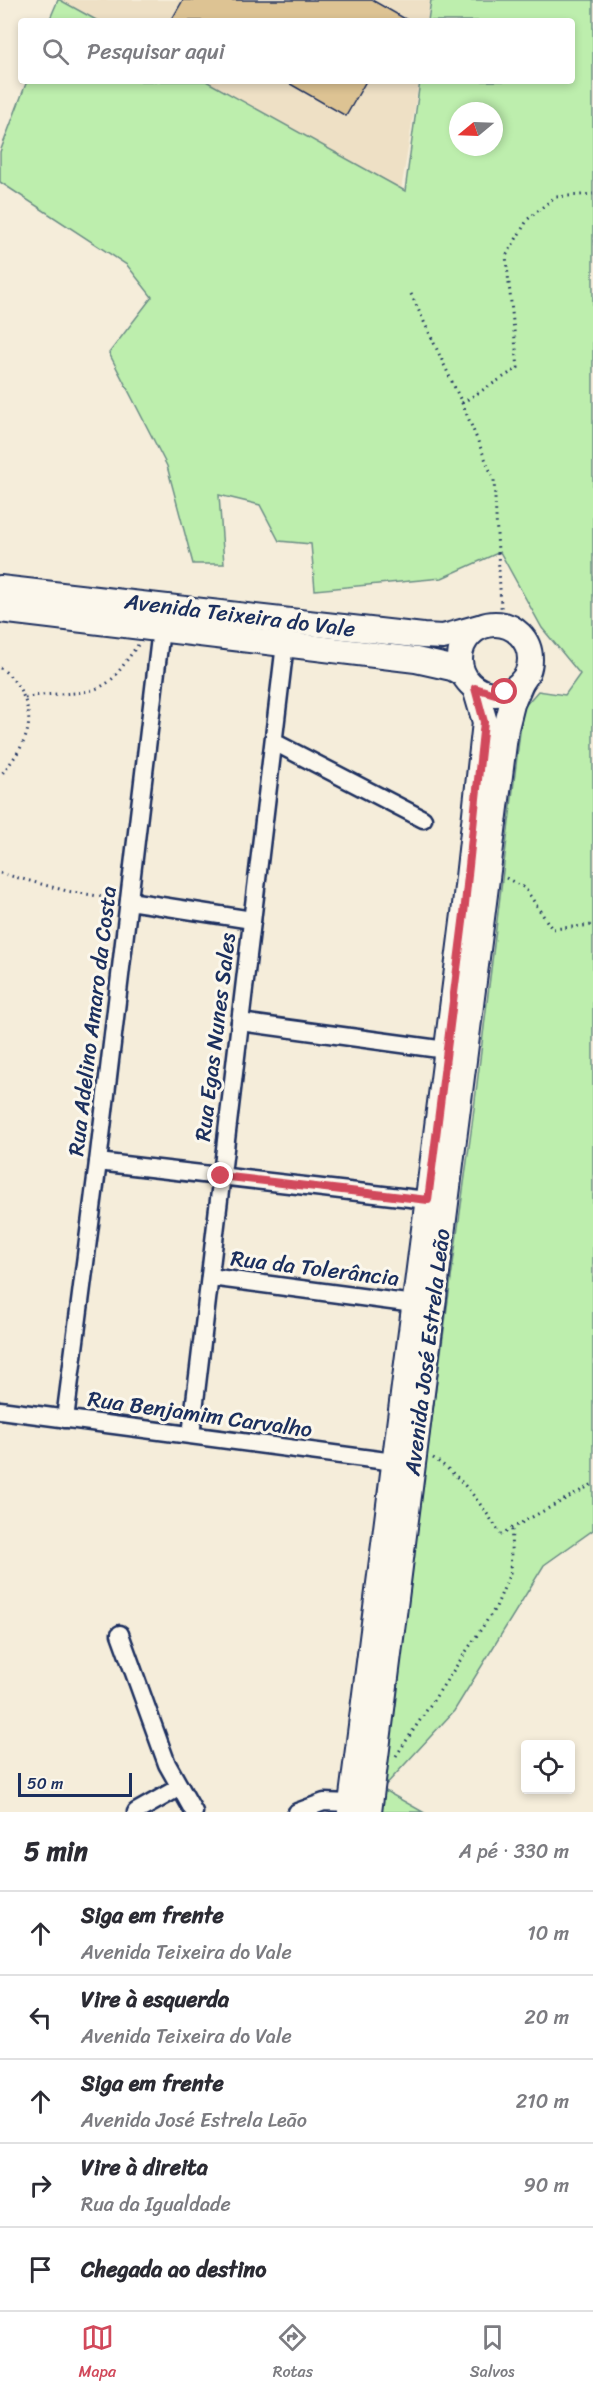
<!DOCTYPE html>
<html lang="pt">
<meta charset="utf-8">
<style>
:root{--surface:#fff;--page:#f7f7f7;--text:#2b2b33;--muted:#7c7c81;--line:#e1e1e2;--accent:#d1495b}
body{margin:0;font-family:Sriracha,sans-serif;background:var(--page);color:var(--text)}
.controls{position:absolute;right:18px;bottom:18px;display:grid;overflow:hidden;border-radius:6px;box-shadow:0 3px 9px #0003}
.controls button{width:54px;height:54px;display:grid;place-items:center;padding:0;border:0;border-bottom:2px solid var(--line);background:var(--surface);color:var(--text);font:30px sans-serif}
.compass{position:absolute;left:449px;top:102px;width:54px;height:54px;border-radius:50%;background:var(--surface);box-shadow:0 3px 9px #0003;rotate:251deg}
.scale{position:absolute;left:18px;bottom:15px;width:114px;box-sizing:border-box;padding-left:6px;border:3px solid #1b2f5e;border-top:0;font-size:16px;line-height:21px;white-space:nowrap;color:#1b2f5e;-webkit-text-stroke:4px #fbf7ec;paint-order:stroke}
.stop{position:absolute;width:18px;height:18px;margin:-14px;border:4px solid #d1495b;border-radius:50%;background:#fff}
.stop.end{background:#d1495b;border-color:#fff;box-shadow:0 2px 6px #0008}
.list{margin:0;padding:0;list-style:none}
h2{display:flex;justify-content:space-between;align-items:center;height:78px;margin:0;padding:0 24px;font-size:26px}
h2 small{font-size:20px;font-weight:400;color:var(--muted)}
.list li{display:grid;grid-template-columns:39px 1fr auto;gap:18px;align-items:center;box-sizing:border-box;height:84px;padding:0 24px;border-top:2px solid var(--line)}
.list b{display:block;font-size:22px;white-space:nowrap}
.list p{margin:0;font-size:20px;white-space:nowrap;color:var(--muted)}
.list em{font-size:20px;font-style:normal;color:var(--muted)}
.icon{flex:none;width:33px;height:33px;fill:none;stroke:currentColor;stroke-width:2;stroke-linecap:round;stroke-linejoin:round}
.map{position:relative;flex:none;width:593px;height:1812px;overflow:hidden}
.search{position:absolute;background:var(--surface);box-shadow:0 3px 9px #0003;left:18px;right:18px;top:18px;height:66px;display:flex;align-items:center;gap:15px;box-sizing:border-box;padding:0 21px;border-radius:6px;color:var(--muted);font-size:22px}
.sheet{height:498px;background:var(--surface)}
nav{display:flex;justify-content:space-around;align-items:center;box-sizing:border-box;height:84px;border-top:2px solid var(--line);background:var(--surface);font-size:16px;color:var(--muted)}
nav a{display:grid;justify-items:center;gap:3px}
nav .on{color:var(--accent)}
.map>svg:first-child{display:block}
.built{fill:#eee0c5}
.green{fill:#bdeead;stroke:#6c8e86;stroke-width:1.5;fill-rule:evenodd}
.building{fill:#ddc393;stroke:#1b2f5e;stroke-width:1.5}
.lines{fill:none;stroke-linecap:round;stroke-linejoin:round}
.street-casing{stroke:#1b2f5e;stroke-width:21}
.secondary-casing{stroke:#1b2f5e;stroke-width:28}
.path{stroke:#1b2f5e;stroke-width:3;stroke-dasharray:1.5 4.5;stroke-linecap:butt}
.street{stroke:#fbf7ec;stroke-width:16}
.secondary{stroke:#fbf7ec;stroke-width:24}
.route{stroke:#d1495b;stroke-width:8}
.labels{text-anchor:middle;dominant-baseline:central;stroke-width:6;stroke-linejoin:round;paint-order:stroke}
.street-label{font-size:22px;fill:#1b2f5e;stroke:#fbf7ec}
</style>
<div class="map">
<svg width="593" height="1812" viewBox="0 0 593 1812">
<rect width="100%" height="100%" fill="#f5edda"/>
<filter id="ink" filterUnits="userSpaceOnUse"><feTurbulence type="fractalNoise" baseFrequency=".0167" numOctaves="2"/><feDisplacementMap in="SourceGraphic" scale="12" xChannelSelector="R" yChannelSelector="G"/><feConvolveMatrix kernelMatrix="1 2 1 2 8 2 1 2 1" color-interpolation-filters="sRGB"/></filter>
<g filter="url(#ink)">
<g class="built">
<polygon points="60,0 430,0 427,21 97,21"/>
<polygon points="205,81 419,81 401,190"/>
</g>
<g class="green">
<polygon points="58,0 60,0 98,21 49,21"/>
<path d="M431,0H593V1530L544,1565L454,1711L382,1789L423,1812H378L472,1125L523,708L538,691L565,695L580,674L542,628L500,552L442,578L315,590L311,544L279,541L260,505L219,495L224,564H193L167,466L109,353L152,297L127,265L0,182V152L27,81H206L405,191L420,81H572V21H428ZM458,111H494V147H458Z"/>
</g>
<g class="building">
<polygon points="183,0 372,0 409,21 171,21"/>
<polygon points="285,81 366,81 346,116"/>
</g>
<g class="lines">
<defs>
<g id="street">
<polyline points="274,742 423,819"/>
<polyline points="129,901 252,920"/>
<polyline points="240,1022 446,1050"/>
<polyline points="98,1162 427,1200"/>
<polyline points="210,1277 414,1304"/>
<polyline points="0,1410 394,1462"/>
<polyline points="65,1419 98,1162 161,629"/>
<polyline points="191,1435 285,644"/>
<polyline points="120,1634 167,1764 194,1812"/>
<polyline points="136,1812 180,1787"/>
<polyline points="297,1812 324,1802 351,1803"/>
</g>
<g id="secondary">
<polyline points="0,588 423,636 443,637 479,627"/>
<polyline points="0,610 416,660 452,668 463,674"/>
<circle cx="495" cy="659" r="35"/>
<polyline points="350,1812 464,914 485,722 475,688"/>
<polyline points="369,1812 506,728 512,704 522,681"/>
</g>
</defs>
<use href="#street" class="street-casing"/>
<use href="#secondary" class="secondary-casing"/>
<g class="path">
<polyline points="411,294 462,403 494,480 502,624"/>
<polyline points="462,403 518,368 506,256 528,219 555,197 593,194"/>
<path d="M0,668C18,679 32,706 28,728C25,745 11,763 0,776"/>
<path d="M25,698C52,690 90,700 112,679C122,669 129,656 138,645"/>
<polyline points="0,873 67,891 116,899"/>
<polyline points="506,878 525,888 552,929 593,925"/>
<path d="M433,1458C463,1477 481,1505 501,1534L593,1484"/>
<polyline points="396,1756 496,1607 510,1573 512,1530"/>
</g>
<use href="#street" class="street"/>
<use href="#secondary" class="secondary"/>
</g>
</g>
<g class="lines" filter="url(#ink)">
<polyline class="route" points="221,1176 428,1200 464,914 484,722 475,688 495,694 505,692"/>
</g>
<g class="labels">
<g class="street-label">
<text transform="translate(240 615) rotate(7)">Avenida Teixeira do Vale</text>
<text transform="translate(92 1021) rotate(-83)">Rua Adelino Amaro da Costa</text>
<text transform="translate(215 1037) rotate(-83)">Rua Egas Nunes Sales</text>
<text transform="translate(315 1268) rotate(7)">Rua da Tolerância</text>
<text transform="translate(427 1352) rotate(-83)">Avenida José Estrela Leão</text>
<text transform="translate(200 1414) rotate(8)">Rua Benjamim Carvalho</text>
</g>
</g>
</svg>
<div class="controls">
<button><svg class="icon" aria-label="locate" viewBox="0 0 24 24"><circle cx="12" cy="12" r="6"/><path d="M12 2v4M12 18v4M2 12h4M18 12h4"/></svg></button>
</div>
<svg class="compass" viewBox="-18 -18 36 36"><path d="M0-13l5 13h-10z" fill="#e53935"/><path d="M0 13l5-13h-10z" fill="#7c7c81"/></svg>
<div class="scale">50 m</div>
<div class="stop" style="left:505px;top:692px"></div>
<div class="stop end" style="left:221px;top:1176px"></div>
<div class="search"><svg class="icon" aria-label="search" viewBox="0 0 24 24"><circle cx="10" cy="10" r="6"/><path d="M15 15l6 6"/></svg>Pesquisar aqui</div>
</div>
<section class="sheet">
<h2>5 min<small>A pé · 330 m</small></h2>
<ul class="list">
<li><svg class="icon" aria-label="ahead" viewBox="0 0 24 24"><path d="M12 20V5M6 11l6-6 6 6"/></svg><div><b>Siga em frente</b><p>Avenida Teixeira do Vale</p></div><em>10 m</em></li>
<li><svg class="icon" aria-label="left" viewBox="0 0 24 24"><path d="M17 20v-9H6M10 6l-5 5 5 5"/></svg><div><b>Vire à esquerda</b><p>Avenida Teixeira do Vale</p></div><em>20 m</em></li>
<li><svg class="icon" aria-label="ahead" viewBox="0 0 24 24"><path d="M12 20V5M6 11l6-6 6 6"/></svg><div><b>Siga em frente</b><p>Avenida José Estrela Leão</p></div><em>210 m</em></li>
<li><svg class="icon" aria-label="right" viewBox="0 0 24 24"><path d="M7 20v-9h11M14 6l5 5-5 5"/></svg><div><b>Vire à direita</b><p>Rua da Igualdade</p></div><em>90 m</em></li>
<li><svg class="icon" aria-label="arrive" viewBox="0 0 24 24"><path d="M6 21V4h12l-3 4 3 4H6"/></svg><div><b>Chegada ao destino</b></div></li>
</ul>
</section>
<nav>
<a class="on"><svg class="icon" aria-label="map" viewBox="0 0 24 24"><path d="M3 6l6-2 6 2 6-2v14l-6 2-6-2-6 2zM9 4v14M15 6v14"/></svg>Mapa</a>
<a><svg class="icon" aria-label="directions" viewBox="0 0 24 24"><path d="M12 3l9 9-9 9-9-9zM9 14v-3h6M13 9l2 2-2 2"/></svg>Rotas</a>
<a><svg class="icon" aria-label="saved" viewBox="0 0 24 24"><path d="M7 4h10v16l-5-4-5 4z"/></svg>Salvos</a>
</nav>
